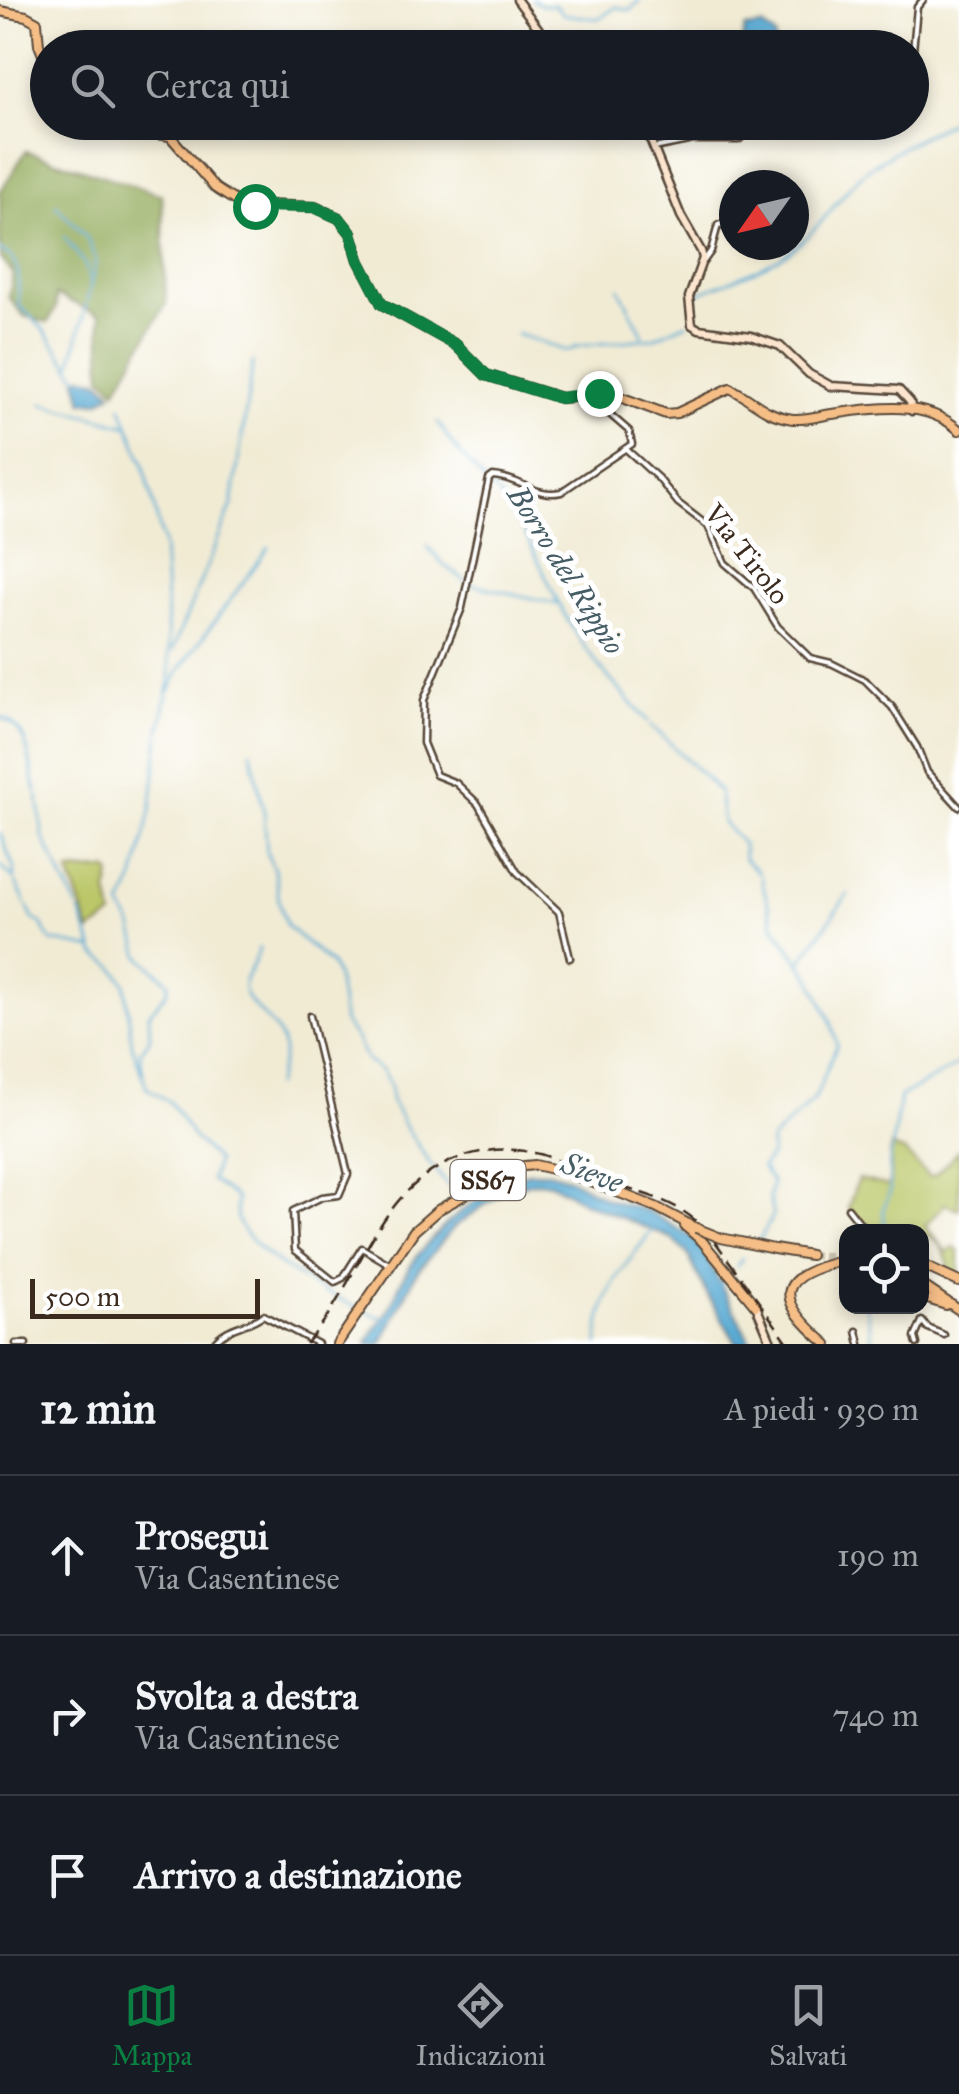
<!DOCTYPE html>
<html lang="it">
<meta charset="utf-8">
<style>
:root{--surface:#171b24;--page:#20242c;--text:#f1f3f6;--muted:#9ea1a6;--line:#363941;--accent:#0b8043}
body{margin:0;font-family:"IM FELL Great Primer",serif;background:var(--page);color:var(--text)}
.controls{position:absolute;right:30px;bottom:30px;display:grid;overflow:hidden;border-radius:20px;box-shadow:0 5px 15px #0003}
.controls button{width:90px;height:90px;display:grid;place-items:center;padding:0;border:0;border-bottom:2px solid var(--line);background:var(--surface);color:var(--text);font:50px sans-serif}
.compass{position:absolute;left:719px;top:170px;width:90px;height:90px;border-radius:50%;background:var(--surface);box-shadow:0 5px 15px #0003;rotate:236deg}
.scale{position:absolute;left:30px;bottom:25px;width:230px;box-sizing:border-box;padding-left:10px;border:5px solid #3b2a1e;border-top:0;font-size:28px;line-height:35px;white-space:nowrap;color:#3b2a1e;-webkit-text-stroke:8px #fff;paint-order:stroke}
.stop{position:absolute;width:30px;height:30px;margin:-22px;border:8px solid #0b8043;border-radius:50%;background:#fff}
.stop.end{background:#0b8043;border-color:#fff;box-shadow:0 2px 10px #0008}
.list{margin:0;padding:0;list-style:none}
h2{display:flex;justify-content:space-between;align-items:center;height:130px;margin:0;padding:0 40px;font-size:42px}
h2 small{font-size:32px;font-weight:400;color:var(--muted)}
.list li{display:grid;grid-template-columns:65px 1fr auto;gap:30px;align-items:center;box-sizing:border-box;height:160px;padding:0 40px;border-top:2px solid var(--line)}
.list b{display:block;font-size:38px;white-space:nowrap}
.list p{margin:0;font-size:32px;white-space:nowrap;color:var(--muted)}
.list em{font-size:32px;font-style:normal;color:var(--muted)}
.icon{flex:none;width:55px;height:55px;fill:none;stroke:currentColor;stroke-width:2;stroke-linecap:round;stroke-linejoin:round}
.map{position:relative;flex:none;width:959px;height:1344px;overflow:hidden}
.search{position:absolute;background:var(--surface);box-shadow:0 5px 15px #0003;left:30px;right:30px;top:30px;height:110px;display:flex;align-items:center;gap:25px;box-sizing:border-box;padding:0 35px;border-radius:55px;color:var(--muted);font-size:38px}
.sheet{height:610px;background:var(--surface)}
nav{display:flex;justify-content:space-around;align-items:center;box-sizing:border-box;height:140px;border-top:2px solid var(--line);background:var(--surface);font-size:28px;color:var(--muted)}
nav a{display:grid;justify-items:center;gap:5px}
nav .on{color:var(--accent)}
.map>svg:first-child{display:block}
.green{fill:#bbc769;stroke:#7b7844;stroke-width:2.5}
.forest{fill:#94ac5d;stroke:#686b3e;stroke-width:2.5}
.water{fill:#58aad3;stroke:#4a6a78;stroke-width:2.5}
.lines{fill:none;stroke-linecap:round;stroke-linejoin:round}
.stream{stroke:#58aad3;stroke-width:2.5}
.primary-tunnel{stroke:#cdc4b0;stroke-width:8;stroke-dasharray:8 4;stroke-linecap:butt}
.street-casing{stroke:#564739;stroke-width:9}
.secondary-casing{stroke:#564739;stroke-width:11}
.primary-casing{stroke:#564739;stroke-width:12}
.street{stroke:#fff;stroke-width:4}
.secondary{stroke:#fbe5cf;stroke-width:6}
.primary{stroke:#f6be87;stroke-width:8}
.rail{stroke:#3b2a1e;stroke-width:2.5;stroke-dasharray:15 8;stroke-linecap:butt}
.primary-bridge-casing{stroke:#564739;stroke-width:12;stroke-linecap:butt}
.primary-bridge{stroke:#f6be87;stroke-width:8}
.route{stroke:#0b8043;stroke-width:12}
.labels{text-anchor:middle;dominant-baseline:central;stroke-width:10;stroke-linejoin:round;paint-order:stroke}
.shield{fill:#fff;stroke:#766a62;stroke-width:2.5}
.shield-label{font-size:25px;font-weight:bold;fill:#3b2a1e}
.street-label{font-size:28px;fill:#3b2a1e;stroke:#fff}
.water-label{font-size:30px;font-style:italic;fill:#475d66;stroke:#fff}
</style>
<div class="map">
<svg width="959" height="1344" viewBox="0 0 959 1344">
<rect width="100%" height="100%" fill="#fff"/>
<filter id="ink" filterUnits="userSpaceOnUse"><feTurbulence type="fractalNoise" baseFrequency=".01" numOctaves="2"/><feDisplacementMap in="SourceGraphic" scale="20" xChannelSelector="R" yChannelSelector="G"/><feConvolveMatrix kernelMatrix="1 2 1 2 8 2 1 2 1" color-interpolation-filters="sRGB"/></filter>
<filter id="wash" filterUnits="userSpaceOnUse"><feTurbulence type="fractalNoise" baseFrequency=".0048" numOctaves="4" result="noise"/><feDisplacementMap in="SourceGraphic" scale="40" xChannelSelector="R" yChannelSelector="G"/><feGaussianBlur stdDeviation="2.25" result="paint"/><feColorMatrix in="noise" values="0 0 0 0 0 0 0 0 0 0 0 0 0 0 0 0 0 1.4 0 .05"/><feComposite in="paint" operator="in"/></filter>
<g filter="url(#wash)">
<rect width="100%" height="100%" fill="#f1ebd4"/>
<g class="green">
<polygon points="107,870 111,873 108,892 113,916 90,932 69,872"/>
<path d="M891,1147L904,1151L929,1177L935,1175L959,1150V1209L945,1204L925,1226L947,1252L953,1248L959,1251V1278L950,1273C944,1224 906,1231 868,1231L848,1208L858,1179L889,1186Z"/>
</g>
<polygon class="forest" points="26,151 162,195 166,303 116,390 102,376 100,315 56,295 56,307 48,323 24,316 9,298 13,273 0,258 0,192"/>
<g class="water">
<polygon points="762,26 775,36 775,47 744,47 742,41 745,28"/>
<polygon points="82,376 100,381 112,393 100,401 83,402 77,379"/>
<path d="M529,1172H549L569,1178L607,1199L648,1211L692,1237L703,1251L752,1344H737L707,1294L687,1253L671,1238L583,1202L551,1183L533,1182L506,1190L455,1226L417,1272L381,1344H367C372,1331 381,1323 388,1311C395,1298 400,1281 408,1269C439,1223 479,1193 529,1172Z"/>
</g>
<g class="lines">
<g class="stream">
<polyline points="533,0 542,5 555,5 563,14 599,19 616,7 630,10 640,0"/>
<polyline points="56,205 86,237 96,260 87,301"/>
<polyline points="64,237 85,264 89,280"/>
<polyline points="0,250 12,257 18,272 19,305 43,329 78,378"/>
<polyline points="619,288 643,335"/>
<path d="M694,313V299L699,293C730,280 763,270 790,251C820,229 835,202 859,177C874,162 938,125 959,120"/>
<polyline points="517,334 567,351 579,346 653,338 687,323"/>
<polyline points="71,365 86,305"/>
<polyline points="42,403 128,426"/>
<polyline points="121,406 143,462 163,543 170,680 159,735 151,811 134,880 121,906 132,925 140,956 169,983 167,992 149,1014 150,1038 140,1053 143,1074"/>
<polyline points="438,422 451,443 485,482"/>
<path d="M490,486C527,522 542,575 567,619C589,658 618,689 648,721"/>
<polyline points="427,546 445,566 466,581"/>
<polyline points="471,584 557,604"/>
<polyline points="172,651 232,505 253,362"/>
<polyline points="170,690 179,670 269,547"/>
<path d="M0,717C31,727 29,765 36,792"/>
<polyline points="651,725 719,791 723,823 743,844 744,859 759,873"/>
<polyline points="251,751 264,812 267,854 275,872 279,901 287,926 331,964 337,978 344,1023 357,1040 367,1061 382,1071 390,1086 391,1100 404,1125 433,1168"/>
<polyline points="38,796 43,837 77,907"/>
<polyline points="0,833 14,868 14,880"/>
<polyline points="0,865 13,878"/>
<polyline points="16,883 33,919 41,923 51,941 94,949"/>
<path d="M80,911L95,954L113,966L125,983L132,1045L147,1088L170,1102L193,1137L217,1161L211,1180L236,1198C236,1205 235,1214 238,1221C254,1259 348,1307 386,1319"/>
<path d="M259,948C258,964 239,978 245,994C248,1001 256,1007 261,1013C289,1043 287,1047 275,1086"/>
<polyline points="800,963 848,894"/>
<polyline points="436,1171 455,1194"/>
<polyline points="881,1232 885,1223 883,1210 890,1192 889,1167 900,1097 959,1064"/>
<polyline points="758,1243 773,1216 769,1198 772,1182 762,1167 771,1155 771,1140 815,1098 837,1045 831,1022 811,978 773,924 761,877"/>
<polyline points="737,1266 742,1259"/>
<polyline points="720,1287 725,1278"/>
<polyline points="866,1306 873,1344"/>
<path d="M598,1344C602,1286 620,1274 652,1230"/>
</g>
</g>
</g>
<g filter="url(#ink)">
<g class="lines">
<polyline class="primary-tunnel" points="810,1255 846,1257"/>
<defs>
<g id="street">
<polyline points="912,62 917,7 923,0"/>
<polyline points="654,148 693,140 739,140 756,122"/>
<polyline points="703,262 711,251 718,225 721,224 734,235"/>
<polyline points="626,449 659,479 678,503 708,526 725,563 754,588 778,627 810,658 831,663 865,680 892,707 917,747 927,772 959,807"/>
<path d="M570,958L559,912L517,872L478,804L456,783L436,775L423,743L424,700L462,608L489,479L493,476C518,477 536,498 561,492L632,444L629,431L591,398"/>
<polyline points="310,1016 348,1174 339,1195 322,1197 293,1211 295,1250 335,1282 343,1278 362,1248 389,1264"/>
<polyline points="848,1208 867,1232"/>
<polyline points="857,1331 860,1344"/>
<polyline points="16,1344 26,1344"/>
<path d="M213,1344C227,1325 246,1328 263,1315L318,1344"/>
<polyline points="917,1344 915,1337 922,1321 928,1328 944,1335"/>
</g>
<g id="secondary">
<polyline points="517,0 553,48"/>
<polyline points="632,122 650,139 681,216 701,251 703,258 689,297 692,325 699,329 751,336 780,346 809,374 831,386 899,390 910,402 912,411"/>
<polyline points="756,1306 772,1344"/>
</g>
<g id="primary">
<polyline points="0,11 26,16 37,22 39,45 48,67"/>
<path d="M108,122L123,130L170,136L215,188L240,204L315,207L339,218L351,233L359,260L382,304L456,345L486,375L561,398L612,394L666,414L677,413L730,388C754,400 763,415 793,419C805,420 819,416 832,414C874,408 925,399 959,430"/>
<polyline points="685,1226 702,1241 756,1306"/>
<polyline points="774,1249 810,1255"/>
<polyline points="922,1265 959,1282"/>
<polyline points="922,1285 959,1310"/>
<polyline points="922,1297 946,1305"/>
<polyline points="337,1344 414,1231 438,1210 514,1167 535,1165 565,1172 656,1207 696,1228"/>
<path d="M827,1344C773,1298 775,1276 846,1260"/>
</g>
</defs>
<use href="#street" class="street-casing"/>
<use href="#secondary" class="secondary-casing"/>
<use href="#primary" class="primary-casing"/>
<use href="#street" class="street"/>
<use href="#secondary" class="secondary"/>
<use href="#primary" class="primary"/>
<g class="rail">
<polyline points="714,1240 789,1344"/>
<path d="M306,1344C361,1283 375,1188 459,1158C483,1149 511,1147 535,1153C555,1157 574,1169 592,1177C630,1192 674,1196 703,1228"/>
</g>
<defs>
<polyline id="primary-bridge" points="696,1228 721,1238 774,1249"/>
</defs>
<use href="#primary-bridge" class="primary-bridge-casing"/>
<use href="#primary-bridge" class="primary-bridge"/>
</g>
</g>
<g class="lines" filter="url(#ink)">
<polyline class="route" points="255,206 314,207 339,218 351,233 359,260 382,304 456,345 486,375 560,398 599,393"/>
</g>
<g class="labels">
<rect class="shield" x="450.5" y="1160" width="75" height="40" rx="8"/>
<g class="shield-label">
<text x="488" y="1180">SS67</text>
</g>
<g class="street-label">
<text transform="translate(747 554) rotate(52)">Via Tirolo</text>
</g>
<g class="water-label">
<text transform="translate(566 570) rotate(58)">Borro del Rippio</text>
<text transform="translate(592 1173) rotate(21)">Sieve</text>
</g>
</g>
</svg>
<div class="controls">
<button><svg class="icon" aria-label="locate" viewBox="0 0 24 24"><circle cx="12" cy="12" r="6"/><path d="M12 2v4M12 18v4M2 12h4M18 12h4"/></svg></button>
</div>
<svg class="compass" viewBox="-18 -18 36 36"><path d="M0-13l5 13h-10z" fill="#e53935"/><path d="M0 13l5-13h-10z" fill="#9ea1a6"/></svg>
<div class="scale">500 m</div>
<div class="stop" style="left:255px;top:206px"></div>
<div class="stop end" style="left:599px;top:393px"></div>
<div class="search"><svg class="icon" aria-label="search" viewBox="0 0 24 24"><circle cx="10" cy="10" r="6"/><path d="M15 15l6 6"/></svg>Cerca qui</div>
</div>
<section class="sheet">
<h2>12 min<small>A piedi · 930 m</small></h2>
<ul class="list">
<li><svg class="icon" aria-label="ahead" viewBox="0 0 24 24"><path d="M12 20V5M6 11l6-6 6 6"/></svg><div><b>Prosegui</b><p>Via Casentinese</p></div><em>190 m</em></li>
<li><svg class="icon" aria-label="right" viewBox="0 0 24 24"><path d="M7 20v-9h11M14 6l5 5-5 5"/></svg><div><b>Svolta a destra</b><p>Via Casentinese</p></div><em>740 m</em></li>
<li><svg class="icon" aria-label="arrive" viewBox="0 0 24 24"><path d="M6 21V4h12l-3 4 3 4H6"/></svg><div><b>Arrivo a destinazione</b></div></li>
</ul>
</section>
<nav>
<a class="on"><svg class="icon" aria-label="map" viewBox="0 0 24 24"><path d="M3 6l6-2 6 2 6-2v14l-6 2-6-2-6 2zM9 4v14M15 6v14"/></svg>Mappa</a>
<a><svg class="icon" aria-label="directions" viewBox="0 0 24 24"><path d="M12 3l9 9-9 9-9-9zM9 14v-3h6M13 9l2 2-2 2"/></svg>Indicazioni</a>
<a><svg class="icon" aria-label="saved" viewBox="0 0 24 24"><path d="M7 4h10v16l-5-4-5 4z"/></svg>Salvati</a>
</nav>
